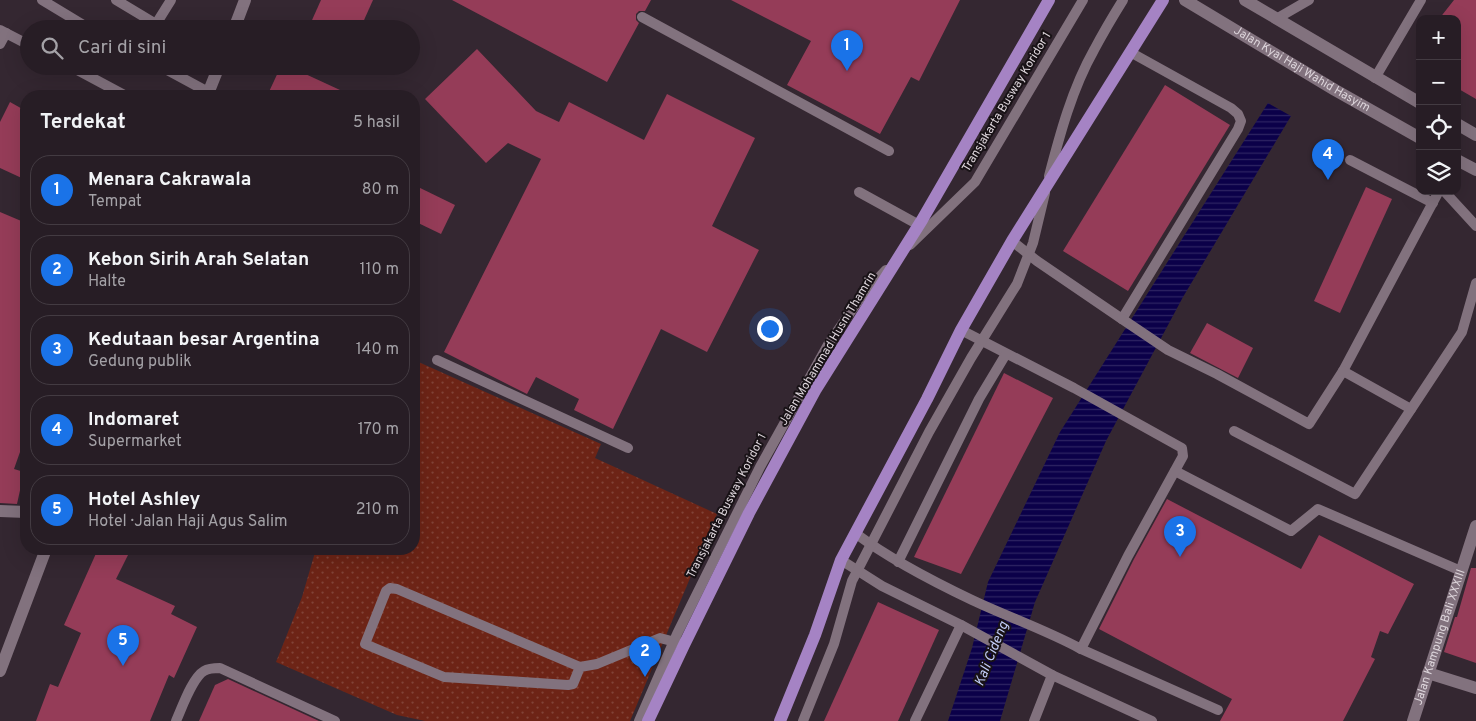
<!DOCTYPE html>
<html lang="id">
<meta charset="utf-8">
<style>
:root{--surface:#271d25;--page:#332a32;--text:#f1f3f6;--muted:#a4a2a7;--line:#433b42;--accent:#1a73e8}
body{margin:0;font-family:Overpass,sans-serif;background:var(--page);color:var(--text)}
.controls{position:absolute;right:15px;top:15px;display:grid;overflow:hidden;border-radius:10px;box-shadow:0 5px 20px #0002}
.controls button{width:45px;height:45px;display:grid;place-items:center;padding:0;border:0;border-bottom:1px solid var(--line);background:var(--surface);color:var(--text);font:25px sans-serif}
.you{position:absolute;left:769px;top:328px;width:18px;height:18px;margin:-12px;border:4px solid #fff;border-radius:50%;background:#1a73e8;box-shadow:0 0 0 8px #1a73e833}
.badge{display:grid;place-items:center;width:32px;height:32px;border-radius:50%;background:var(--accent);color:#fff;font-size:16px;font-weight:700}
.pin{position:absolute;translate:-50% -41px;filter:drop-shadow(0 1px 2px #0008)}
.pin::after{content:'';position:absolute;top:26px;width:18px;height:15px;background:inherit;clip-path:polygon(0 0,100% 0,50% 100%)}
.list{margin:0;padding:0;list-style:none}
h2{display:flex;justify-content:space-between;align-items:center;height:65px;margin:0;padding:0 20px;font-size:21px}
h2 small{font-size:16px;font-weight:400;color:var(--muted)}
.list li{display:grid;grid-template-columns:32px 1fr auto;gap:15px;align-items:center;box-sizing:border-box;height:70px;margin:0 10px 10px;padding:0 10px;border:1px solid var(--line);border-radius:20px}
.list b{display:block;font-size:19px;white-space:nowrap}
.list p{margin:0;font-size:16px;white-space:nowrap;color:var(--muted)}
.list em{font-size:16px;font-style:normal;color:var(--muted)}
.icon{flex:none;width:28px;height:28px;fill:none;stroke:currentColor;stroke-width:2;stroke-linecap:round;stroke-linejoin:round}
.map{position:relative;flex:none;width:1476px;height:721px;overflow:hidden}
.search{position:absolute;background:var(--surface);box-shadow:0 5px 20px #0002;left:20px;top:20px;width:400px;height:55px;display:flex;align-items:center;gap:12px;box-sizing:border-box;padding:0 18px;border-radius:28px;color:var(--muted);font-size:19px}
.panel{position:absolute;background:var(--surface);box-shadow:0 5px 20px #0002;left:20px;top:90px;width:400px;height:465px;border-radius:20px}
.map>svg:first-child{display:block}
.green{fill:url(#green-dots)}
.water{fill:url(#water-rules)}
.building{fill:#953c58}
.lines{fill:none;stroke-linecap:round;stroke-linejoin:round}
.service{stroke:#82727e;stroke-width:10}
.minor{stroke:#82727e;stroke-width:12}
.tertiary{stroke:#82727e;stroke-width:12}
.secondary{stroke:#82727e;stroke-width:12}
.primary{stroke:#a583c4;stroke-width:12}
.labels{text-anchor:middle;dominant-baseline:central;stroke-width:4;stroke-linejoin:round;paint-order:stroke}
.street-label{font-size:12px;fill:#ddd5db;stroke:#181216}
.water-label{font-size:14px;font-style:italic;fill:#c2cdf8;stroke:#181216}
</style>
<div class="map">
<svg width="1476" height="721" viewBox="0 0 1476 721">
<defs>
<pattern id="green-dots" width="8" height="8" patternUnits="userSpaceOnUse" patternTransform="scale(1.25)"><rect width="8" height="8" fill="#6d2416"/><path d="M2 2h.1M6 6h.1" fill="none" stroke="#814337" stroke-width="1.8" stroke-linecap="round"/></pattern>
<pattern id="water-rules" width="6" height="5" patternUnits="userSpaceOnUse" patternTransform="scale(1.25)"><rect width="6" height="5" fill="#0b0049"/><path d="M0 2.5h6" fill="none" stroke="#2e2463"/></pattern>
</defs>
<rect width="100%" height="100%" fill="#342731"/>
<polygon class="green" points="414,360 601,444 595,458 717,514 630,721 425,721 397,715 276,662 302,597 316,549 414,549"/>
<polygon class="water" points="1268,103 1291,116 1183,297 1106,441 1035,602 1000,721 948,721 972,648 988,582 1060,432"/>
<g class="building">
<polygon points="321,0 373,0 360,29 308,29"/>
<polygon points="452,0 651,0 645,11 639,11 636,14 636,20 639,23 607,82"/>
<polygon points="731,0 960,0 919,81 911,77 880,134 787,85 811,41"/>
<polygon points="1454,0 1476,0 1476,99 1457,88 1457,19 1439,19"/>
<polygon points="477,49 536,111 559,122 569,102 644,140 667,94 755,138 712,226 759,250 707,352 661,329 613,429 574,410 579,399 536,377 527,394 444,352 541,159 508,143 486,163 425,99"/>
<polygon points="281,66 304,66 301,72 353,96 267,96"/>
<polygon points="1165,85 1230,125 1128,291 1063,251"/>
<polygon points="10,102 26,111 26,180 0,168 0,122"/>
<polygon points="414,185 455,205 441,234 414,221"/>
<polygon points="1366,187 1392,199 1340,313 1314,301"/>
<polygon points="0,212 26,223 26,435 14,469 24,472 17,504 0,503"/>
<polygon points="1207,323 1253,348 1238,378 1190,353"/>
<polygon points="1004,373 1053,398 961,574 914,557"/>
<polygon points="1167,499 1301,569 1319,535 1414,584 1388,634 1380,631 1371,657 1375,659 1343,721 1220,721 1232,699 1099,629 1134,559"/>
<polygon points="98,549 131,549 116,579 175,606 171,614 197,627 174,678 169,675 150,721 36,721 50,684 58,687 81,633 64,625"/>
<polygon points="1471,568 1476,568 1476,663 1444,652 1455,617 1457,617"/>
<polygon points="878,602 939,630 903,710 898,721 824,721"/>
<polygon points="228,679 319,721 199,721 215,685"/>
</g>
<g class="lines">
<g class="service">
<polyline points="42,0 90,29"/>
<polyline points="116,0 156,24 171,0"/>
<polyline points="642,17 889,151"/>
<polyline points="1276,19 1309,0"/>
<polyline points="0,30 29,45"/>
<polyline points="0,44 6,33"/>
<polyline points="70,66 126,96"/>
<polyline points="160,66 208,92"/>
<polyline points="1375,78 1421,0"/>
<polyline points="1350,160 1433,203"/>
<path d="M1049,176C1060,134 1072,89 1094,50C1103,33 1113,16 1123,0"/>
<polyline points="1444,191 1476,226"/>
<polyline points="859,192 919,225"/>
<polyline points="1012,241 1037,261 1122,319 1238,129 1241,121 1238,114 1231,108 1130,52"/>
<polyline points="910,245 975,182 1083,0"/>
<polyline points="1122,319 1168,350 1217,374 1309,424 1343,371 1439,191"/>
<polyline points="437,360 628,448"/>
<polyline points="1343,371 1411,409"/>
<polyline points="1234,431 1355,494 1462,332 1476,283"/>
<polyline points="1175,471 1291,531 1318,509 1461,571"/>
<path d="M855,533C891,560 932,581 972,600C1008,617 1046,630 1081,649L1128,556L1183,456L1182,448L1074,388L961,330"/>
<polyline points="841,560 882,586 961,625 1052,675 1152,721"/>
<polyline points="898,562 979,399 1006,354"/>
<polyline points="1081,649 1218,710"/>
<polyline points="580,667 573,684 568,685 444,677 365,644 386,591 390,588 397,589 580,667 597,664 660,638 679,643"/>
<path d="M176,721C182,708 192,678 204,671C209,668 214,668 220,668L335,721"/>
<polyline points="639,721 677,634 760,467 829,343 861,297 886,270"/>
<polyline points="803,721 834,644 852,581 929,432 971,358 1017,284 1033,243 1045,193"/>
<polyline points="915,721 961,625"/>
<polyline points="1034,721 1052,675"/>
</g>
<g class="minor">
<polyline points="0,511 26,512"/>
<polyline points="1428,673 1476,688"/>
<path id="s1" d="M1413,721L1476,526"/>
</g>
<g class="tertiary">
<polyline points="234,29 245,0"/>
<polyline points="207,96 219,66"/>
<polyline points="0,671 46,549"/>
</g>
<g class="secondary">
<path id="s2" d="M1185,0L1335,90L1420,138"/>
<polyline points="1245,0 1420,103"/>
<polyline points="1457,124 1476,135"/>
<polyline points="1457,160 1476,170"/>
</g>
<g class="primary">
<polyline points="648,721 684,645 749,513 816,389 922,220 1049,0"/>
<polyline points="780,721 815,635 841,560 927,399 961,330 1012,241 1163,0"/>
</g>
</g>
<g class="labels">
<g class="street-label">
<text stroke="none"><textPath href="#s2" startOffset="136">Jalan Kyai Haji Wahid Hasyim</textPath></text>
<text transform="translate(1007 102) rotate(-59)">Transjakarta Busway Koridor 1</text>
<text transform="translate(828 349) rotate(-59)">Jalan Mohammad Husni Thamrin</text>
<text transform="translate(727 506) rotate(-63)">Transjakarta Busway Koridor 1</text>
<text stroke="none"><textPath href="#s1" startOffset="88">Jalan Kampung Bali XXXIII</textPath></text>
</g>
<g class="water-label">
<text transform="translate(992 654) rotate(-68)">Kali Cideng</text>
</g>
</g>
</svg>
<div class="controls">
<button>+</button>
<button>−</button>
<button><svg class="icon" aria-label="locate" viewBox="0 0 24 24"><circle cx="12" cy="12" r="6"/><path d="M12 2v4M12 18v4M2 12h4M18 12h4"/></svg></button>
<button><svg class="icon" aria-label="layers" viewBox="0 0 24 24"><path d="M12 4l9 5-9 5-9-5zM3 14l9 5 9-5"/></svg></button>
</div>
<div class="you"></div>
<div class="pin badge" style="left:847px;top:71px">1</div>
<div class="pin badge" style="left:645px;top:677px">2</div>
<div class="pin badge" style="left:1180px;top:557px">3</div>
<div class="pin badge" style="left:1328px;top:180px">4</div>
<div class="pin badge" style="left:123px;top:666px">5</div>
<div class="search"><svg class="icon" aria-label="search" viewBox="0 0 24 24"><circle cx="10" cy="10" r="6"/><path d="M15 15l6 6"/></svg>Cari di sini</div>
<section class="panel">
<h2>Terdekat<small>5 hasil</small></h2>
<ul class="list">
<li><span class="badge">1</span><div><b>Menara Cakrawala</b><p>Tempat</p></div><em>80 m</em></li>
<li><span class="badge">2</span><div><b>Kebon Sirih Arah Selatan</b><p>Halte</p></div><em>110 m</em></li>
<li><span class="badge">3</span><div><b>Kedutaan besar Argentina</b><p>Gedung publik</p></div><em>140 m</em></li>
<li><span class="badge">4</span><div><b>Indomaret</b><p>Supermarket</p></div><em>170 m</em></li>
<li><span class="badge">5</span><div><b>Hotel Ashley</b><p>Hotel · Jalan Haji Agus Salim</p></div><em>210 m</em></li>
</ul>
</section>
</div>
